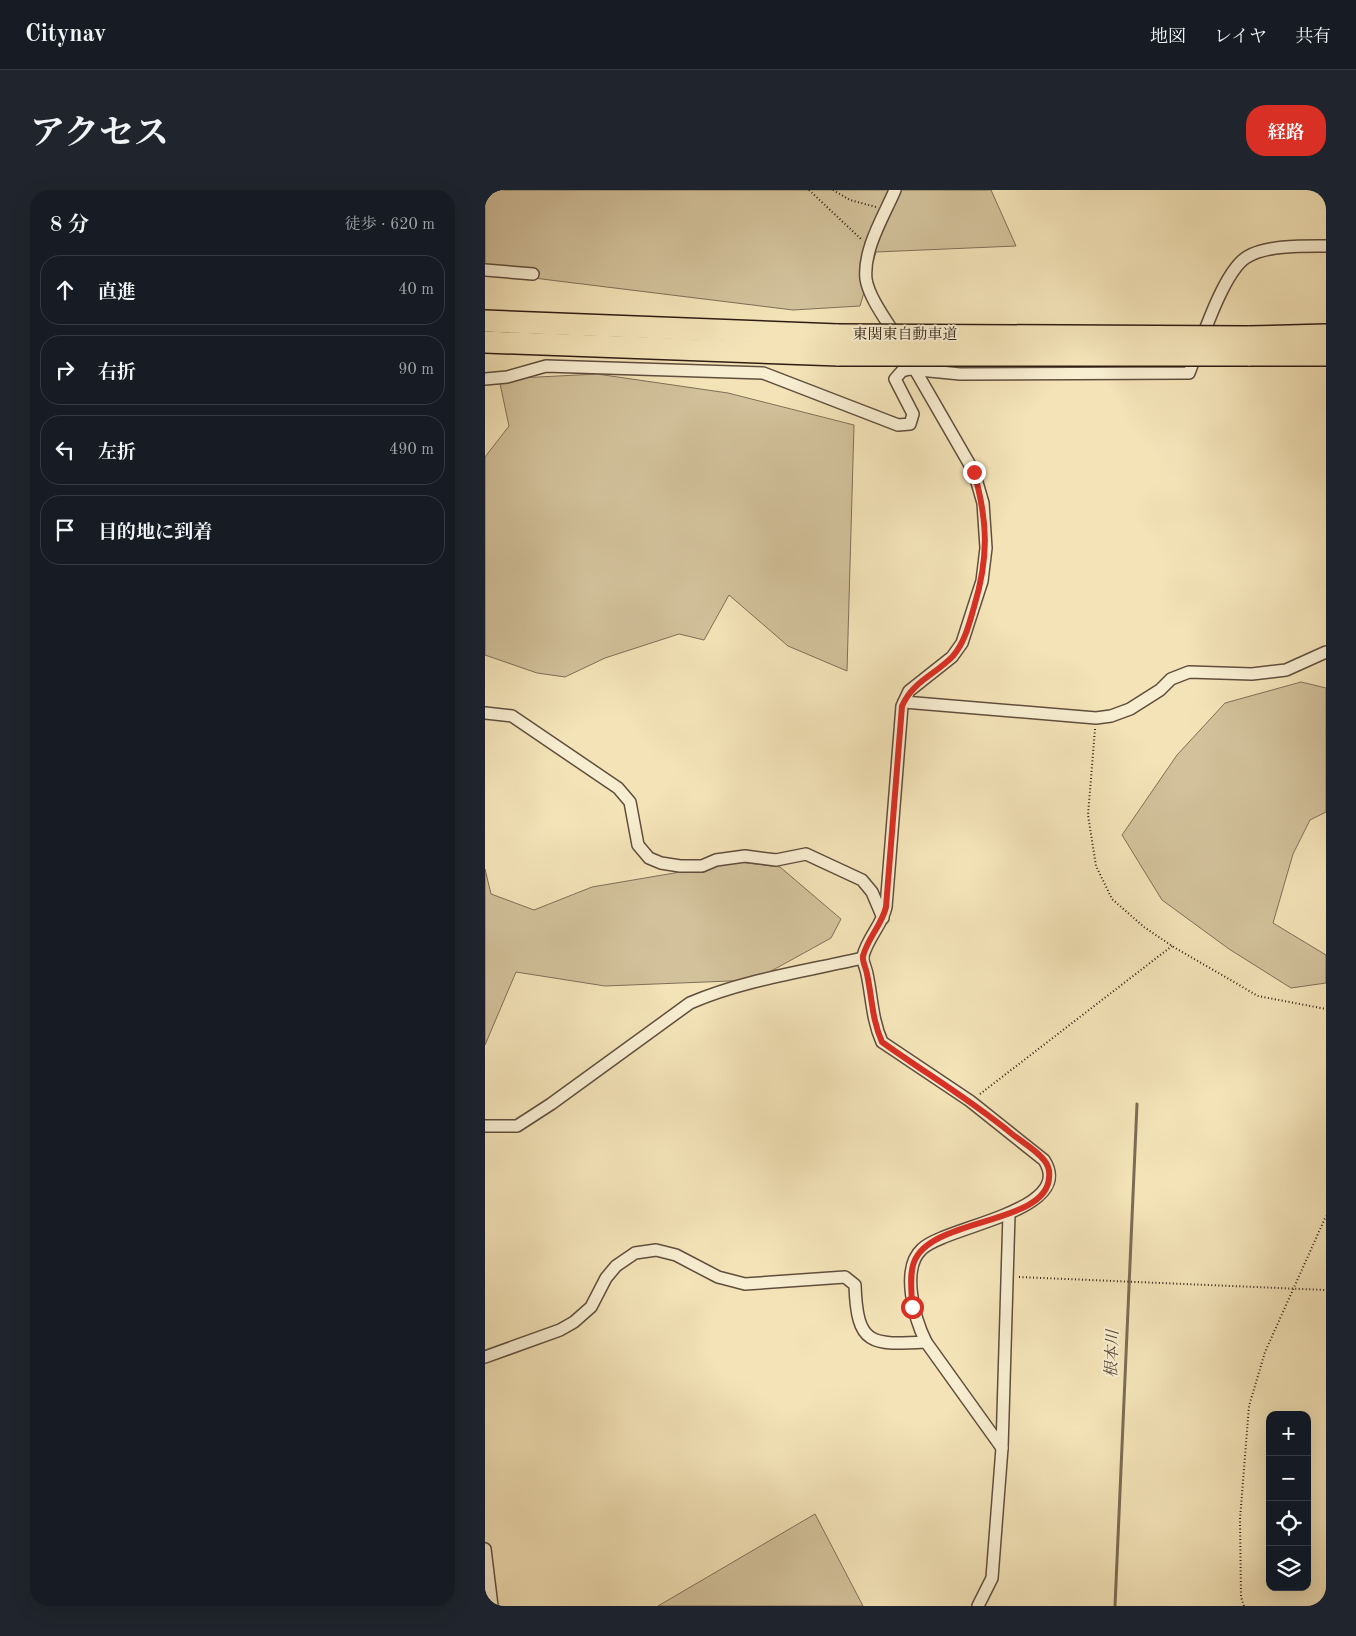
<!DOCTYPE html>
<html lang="ja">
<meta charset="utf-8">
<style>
:root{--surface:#171b24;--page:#20242c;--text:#f1f3f6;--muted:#9ea1a6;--line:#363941;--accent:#d93025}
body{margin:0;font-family:"Old Standard TT","Noto Serif JP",serif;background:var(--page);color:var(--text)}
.controls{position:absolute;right:15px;bottom:15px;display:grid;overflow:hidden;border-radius:10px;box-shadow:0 5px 20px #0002}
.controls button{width:45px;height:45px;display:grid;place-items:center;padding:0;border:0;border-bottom:1px solid var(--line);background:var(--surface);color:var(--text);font:25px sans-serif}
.stop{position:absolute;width:15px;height:15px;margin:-11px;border:4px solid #d93025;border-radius:50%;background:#fff}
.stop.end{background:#d93025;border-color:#fff;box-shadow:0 1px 5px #0008}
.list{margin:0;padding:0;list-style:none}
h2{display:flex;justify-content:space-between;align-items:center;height:65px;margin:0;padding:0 20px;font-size:21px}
h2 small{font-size:16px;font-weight:400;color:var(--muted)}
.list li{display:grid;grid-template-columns:32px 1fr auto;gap:15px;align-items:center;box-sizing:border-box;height:70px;margin:0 10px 10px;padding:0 10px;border:1px solid var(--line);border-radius:20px}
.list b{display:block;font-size:19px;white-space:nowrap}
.list em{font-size:16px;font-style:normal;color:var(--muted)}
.icon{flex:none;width:28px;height:28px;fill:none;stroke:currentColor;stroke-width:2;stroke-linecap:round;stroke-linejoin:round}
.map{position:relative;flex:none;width:841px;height:1416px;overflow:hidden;border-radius:20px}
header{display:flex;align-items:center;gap:30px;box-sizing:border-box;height:70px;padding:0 25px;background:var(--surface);border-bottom:1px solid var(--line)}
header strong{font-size:24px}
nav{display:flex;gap:28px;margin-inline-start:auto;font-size:18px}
.intro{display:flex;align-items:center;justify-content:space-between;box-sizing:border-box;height:120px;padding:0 30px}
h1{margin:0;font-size:35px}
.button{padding:12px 22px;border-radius:20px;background:var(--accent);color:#fff;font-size:18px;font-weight:700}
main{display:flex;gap:30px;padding:0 30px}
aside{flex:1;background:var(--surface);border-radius:20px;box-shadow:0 5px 20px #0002}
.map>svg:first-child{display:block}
.green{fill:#d2c19b;stroke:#806f58}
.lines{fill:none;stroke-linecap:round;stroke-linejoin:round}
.stream{stroke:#7c6c55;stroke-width:3}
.street-casing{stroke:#604e3d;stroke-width:14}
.highway-casing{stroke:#2f1d14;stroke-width:24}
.path{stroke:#2f1d14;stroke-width:2;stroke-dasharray:1 2.5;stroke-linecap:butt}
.street{stroke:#f7edd0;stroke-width:11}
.highway{stroke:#f3e3b7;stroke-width:21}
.highway-bridge-casing{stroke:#2f1d14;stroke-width:24;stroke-linecap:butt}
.highway-bridge{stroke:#f3e3b7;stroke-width:21}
.route{stroke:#d93025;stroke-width:6}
.labels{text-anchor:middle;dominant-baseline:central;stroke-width:4;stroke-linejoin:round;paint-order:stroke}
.street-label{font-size:15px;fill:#2f1d14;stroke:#f7edd0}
.water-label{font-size:16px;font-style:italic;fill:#5c4b3a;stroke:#f7edd0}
</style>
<header>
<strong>Citynav</strong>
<nav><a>地図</a><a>レイヤ</a><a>共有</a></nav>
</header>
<div class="intro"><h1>アクセス</h1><a class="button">経路</a></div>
<main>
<aside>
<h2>8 分<small>徒歩 · 620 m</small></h2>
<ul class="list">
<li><svg class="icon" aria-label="ahead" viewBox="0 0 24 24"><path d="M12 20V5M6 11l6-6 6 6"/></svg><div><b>直進</b></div><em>40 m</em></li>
<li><svg class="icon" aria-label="right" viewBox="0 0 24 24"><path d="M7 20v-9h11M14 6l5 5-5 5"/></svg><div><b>右折</b></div><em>90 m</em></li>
<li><svg class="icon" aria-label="left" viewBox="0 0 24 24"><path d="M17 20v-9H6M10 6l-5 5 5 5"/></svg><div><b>左折</b></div><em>490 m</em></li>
<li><svg class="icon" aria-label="arrive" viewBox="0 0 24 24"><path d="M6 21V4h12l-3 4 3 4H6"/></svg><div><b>目的地に到着</b></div></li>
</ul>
</aside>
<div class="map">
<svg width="841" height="1416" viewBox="0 0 841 1416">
<rect width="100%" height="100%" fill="#f3e3b7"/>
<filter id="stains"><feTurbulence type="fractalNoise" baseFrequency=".004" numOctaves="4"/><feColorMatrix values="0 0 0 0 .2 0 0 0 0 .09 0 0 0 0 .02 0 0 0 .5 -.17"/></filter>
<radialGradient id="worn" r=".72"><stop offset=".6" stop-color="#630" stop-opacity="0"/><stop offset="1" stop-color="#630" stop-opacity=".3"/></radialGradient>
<g class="green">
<polygon points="0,0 506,0 531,56 391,62 375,116 308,120 0,82"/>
<polygon points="112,184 243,203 369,235 362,481 303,456 244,405 219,450 194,444 120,468 80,487 52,483 0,465 0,267 24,236 14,189"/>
<polygon points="816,492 841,498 841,622 825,630 808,664 788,733 841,765 841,793 806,798 744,759 677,710 637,645 692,565 740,513"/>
<polygon points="254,672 295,677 356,729 346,748 270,790 120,796 31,782 0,855 0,679 6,704 49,720 107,697"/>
<polygon points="330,1324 378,1416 173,1416"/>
</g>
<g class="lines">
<polyline class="stream" points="630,1416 652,914"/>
<defs>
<g id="street">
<path d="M410,0C399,26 378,59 381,89C384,108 402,131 412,148"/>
<polyline points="0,80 48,84"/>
<path d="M421,164L489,282L498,313L501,358L497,391L477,453L467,467L424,501L417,516L401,717C397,735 383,747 378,766C377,771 381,778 382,784C387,807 387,830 397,852L485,911L559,970C592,1021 461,1036 437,1059C415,1079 430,1130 441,1152L517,1258"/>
<path d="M0,189L22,187L61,176L278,183L413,235L425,234L428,224L410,189L417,181L424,179L475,184L704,183C715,155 738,81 762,67C781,55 819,56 841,56"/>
<polyline points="419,512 611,528 626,526 645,519 675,500 686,489 704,482 767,484 801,480 841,462"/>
<polyline points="0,523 27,526 133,598 145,612 153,655 164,668 176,673 195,676 217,676 231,670 260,666 291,670 321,664 377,690 387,702 398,728"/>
<path d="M0,936H32L66,914L205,813C258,790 321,781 378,768"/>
<path d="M0,1167L75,1140L89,1132L106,1117L121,1088L131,1076L150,1063L171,1060L191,1065L233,1087L260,1094L360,1087L370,1095C372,1156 386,1155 441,1152"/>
<polyline points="0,1359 7,1416"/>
<polyline points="493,1416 507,1388 517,1258 524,1024"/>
</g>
<g id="highway">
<polyline points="0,131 353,145"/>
<polyline points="763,147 841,145"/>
<polyline points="0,152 354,165"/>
<polyline points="763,165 841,165"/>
</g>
</defs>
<use href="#street" class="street-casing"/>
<use href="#highway" class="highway-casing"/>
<g class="path">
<polyline points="324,0 377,50"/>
<polyline points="348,0 365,10 391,17"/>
<polyline points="610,539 603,625 611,676 627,709 659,737 687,756 773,806 841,819"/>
<polyline points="495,904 687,756"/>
<polyline points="534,1087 841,1100"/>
<polyline points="759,1416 756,1407 755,1329 764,1216 780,1162 841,1026"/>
</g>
<use href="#street" class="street"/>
<use href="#highway" class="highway"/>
<defs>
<g id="highway-bridge">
<polyline points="353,145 763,147"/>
<polyline points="354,165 763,165"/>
</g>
</defs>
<use href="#highway-bridge" class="highway-bridge-casing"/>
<use href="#highway-bridge" class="highway-bridge"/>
</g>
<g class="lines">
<path class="route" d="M427,1117C427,1103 424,1085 429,1072C446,1027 561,1035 564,988C565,981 564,976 559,970C551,960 537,952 527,944C486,910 440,883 397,852C387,830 387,807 382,784C381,778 377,771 378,766C383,747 397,735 401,717L417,516C428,491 450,485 468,466C480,452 484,434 489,417C504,367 503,332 489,282"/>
</g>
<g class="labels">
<g class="street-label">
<text x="420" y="145">東関東自動車道</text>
</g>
<g class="water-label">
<text transform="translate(628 1164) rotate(-88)">根本川</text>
</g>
</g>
<rect width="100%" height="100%" filter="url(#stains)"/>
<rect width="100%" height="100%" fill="url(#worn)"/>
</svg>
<div class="controls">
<button>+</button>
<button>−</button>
<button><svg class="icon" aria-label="locate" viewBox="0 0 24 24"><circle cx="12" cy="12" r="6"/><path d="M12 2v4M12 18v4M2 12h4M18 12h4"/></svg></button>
<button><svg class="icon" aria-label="layers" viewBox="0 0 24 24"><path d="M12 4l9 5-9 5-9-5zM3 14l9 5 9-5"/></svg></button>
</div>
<div class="stop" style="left:427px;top:1117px"></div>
<div class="stop end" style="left:489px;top:282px"></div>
</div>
</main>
